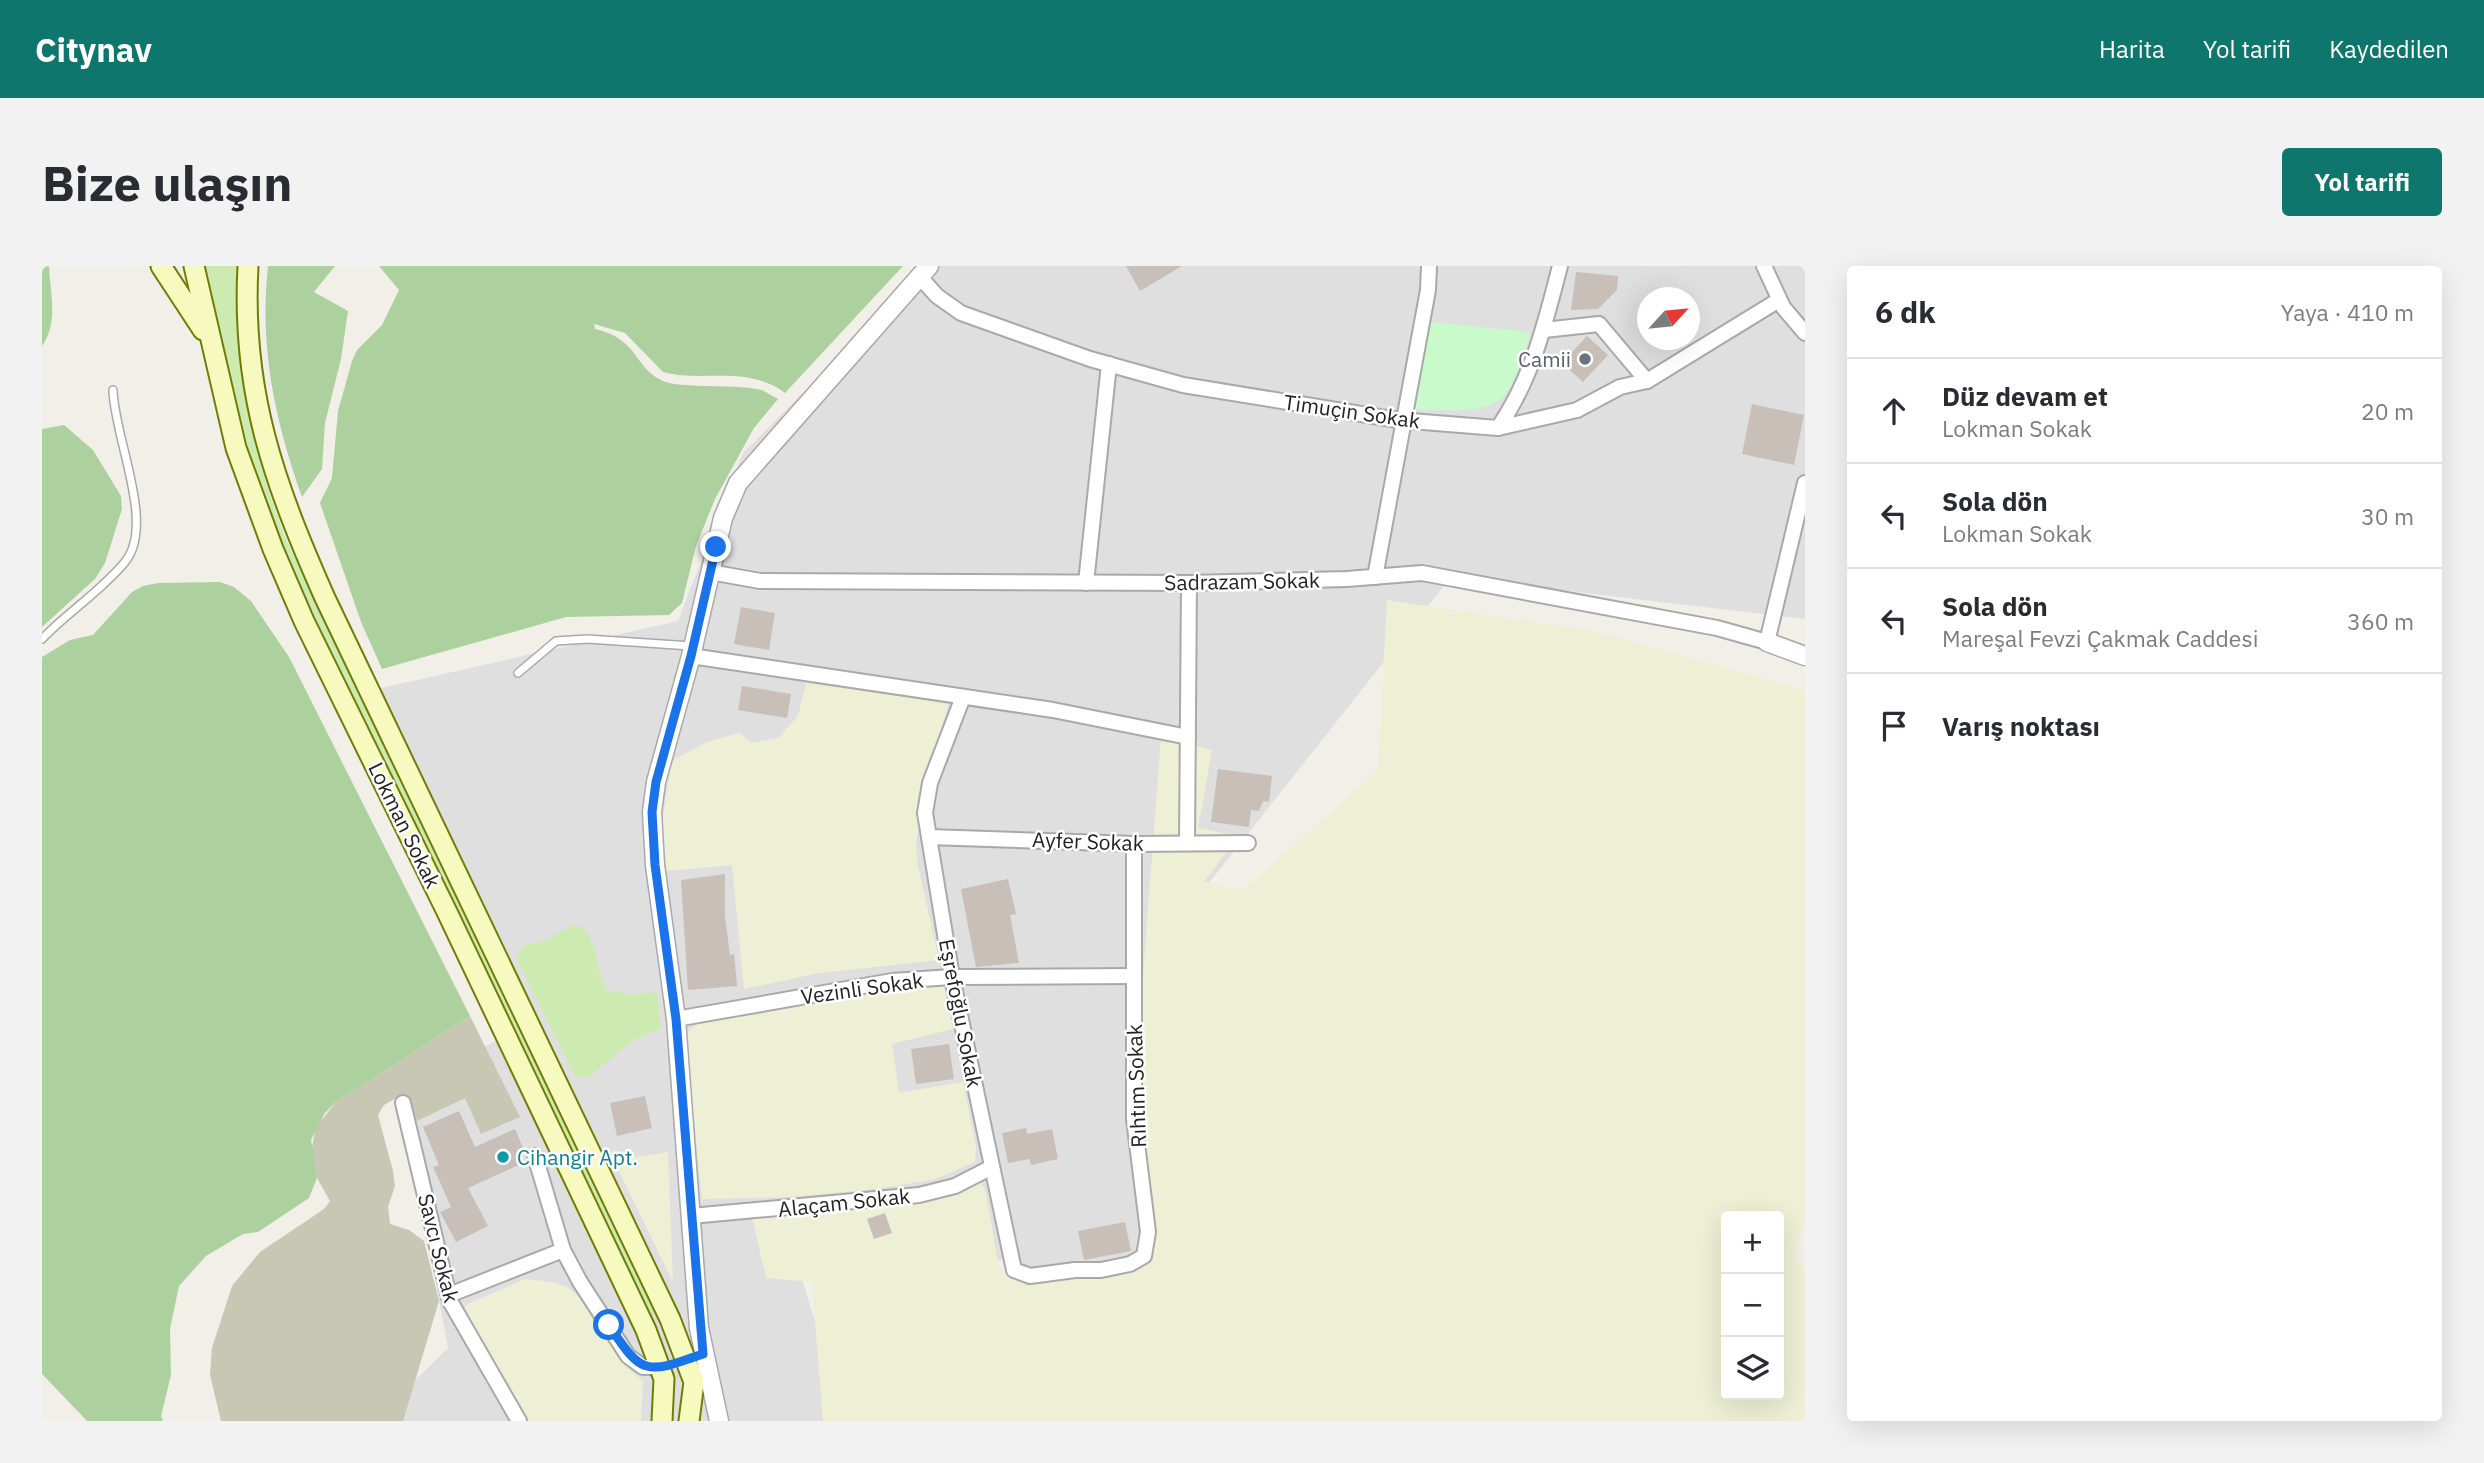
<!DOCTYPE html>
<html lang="tr">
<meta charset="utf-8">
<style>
:root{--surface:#fff;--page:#f2f2f3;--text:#2b2b33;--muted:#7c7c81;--line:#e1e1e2;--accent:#0f766e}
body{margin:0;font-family:"IBM Plex Sans",sans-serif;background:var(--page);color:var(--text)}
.controls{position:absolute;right:21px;bottom:21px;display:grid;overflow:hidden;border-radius:7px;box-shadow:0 7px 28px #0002}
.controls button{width:63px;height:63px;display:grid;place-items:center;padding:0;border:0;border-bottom:2px solid var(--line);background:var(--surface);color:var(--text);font:35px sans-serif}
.compass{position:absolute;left:1595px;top:21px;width:63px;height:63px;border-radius:50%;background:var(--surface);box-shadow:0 7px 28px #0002;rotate:63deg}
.stop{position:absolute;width:21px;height:21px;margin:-16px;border:5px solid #1a73e8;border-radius:50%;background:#fff}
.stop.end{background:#1a73e8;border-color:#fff;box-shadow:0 2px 7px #0008}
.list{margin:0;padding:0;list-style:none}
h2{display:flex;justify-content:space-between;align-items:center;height:91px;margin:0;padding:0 28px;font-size:30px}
h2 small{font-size:23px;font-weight:400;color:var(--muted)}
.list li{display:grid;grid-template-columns:46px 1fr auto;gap:21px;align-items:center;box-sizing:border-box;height:105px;padding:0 28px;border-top:2px solid var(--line)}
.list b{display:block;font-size:26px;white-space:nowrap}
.list p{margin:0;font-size:23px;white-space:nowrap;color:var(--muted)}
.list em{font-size:23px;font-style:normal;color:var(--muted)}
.icon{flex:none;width:38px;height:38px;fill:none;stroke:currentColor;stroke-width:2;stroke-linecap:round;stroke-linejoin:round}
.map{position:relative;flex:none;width:1763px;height:1155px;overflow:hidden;border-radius:7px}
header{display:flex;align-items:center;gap:42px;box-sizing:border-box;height:98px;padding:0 35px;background:var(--accent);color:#fff}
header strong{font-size:33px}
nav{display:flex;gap:38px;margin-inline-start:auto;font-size:24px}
.intro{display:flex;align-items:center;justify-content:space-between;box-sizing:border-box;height:168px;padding:0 42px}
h1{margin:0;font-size:49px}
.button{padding:18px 32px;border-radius:7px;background:var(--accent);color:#fff;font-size:24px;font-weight:700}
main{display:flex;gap:42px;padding:0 42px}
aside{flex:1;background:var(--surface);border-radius:7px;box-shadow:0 7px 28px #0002}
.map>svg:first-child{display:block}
.residential{fill:#e0dfdf;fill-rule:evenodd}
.construction{fill:#c7c7b4}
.farmland{fill:#eef0d5;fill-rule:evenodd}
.grass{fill:#cdebb0}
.forest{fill:#add19e}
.park{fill:#c8facc}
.building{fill:#c7bfb8}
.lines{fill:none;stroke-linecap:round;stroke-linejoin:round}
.service-casing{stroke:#a9a9a9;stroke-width:10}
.minor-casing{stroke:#a9a9a9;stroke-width:18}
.tertiary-casing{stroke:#a9a9a9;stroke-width:21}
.secondary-casing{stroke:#707d05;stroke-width:23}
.service{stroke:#fff;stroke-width:7}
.minor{stroke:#fff;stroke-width:14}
.tertiary{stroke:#fff;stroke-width:18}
.secondary{stroke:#f7fabf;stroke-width:19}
.route{stroke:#1a73e8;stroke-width:9}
.worship-dot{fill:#6b7280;stroke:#fff;stroke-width:2.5}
.culture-dot{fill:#0f9aa8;stroke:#fff;stroke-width:2.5}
.labels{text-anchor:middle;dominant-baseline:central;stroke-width:5;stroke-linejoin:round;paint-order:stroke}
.worship-label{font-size:21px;fill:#5b616d;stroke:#fff;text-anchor:end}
.street-label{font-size:21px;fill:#222;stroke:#fff}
.culture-label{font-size:21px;fill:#0d838f;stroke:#fff;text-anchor:start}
</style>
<header>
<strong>Citynav</strong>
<nav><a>Harita</a><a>Yol tarifi</a><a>Kaydedilen</a></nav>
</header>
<div class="intro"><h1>Bize ulaşın</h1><a class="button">Yol tarifi</a></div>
<main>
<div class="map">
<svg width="1763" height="1155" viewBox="0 0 1763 1155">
<rect width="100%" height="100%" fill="#f2efe9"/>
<path class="residential" d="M887,0H1763V353L1409,311L1106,694L1123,1026L742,953L803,1155H332L406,1082L357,821L483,761L317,427L636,355L701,187ZM1605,32H1647V74H1605Z"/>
<polygon class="construction" points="428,750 478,851 439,868 423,832 375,855 368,834 358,830 342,839 336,849 351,905 353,920 346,941 348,958 367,964 382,975 397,1035 361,1155 179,1155 168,1109 170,1082 190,1020 218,986 282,943 288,935 275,912 269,886 274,861 294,836"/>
<g class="farmland">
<path d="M1345,334L1553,365L1763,424V952L1752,990L1763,1005V1155H781L770,1016L724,1012L709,946L937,915L943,923L957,1001L964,1007L981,1008L1097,997L1107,935L1097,761L1119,472L1170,484L1156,562L1196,570L1162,616L1201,624L1336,504ZM1684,950H1737V1129H1684Z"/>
<polygon points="764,417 907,437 889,497 874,575 875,596 897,694 777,707 702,723 690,599 625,605 619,563 628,507 631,494 665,476 697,467 709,477 736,472 756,450"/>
<polygon points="899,708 911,763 850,778 857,827 921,816 934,881 933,896 893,913 841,922 748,931 660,933 644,767 668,748 729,730 787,718"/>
<polygon points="626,886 631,1016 572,895"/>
<polygon points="483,1013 510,1016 525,1021 538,1031 584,1101 601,1115 599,1155 483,1155 421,1047 424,1039"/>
</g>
<g class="grass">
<path d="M163,0H199C188,95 210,184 244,273L605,1030L612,1047L611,1052H608L250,306L216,219L201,172Z"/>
<path d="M529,659L540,661C557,679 554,703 565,724L588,729L615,726L619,762L593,773L545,812H534L474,692L482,679L504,675Z"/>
</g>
<g class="forest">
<path d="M0,0H7C8,26 17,57 0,80Z"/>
<path d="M226,0H293L272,26L306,45L299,93L283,157L280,203L260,231C233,155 217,81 226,0Z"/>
<path d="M337,0H861L743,127C704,98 660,117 621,106L583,67L552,58L553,63C597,73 591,101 621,115C636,122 687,119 708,122L720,124L736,133L712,162L673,233L654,280L640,337L627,349L524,351L340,403L319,356L278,237L290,212L296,145L310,95L315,84L340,59L357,24Z"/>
<polygon points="22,159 51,184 79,230 80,243 63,297 53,313 0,361 0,163"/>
<polygon points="178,316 192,321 209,335 247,391 428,750 294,836 283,847 269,874 275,912 267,932 216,966 201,968 164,990 137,1020 128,1063 129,1109 119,1150 121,1155 45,1155 0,1108 0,391 28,374 51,369 90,326 101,320 116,317"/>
</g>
<path class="park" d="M1388,56L1488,66C1465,152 1454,144 1370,144Z"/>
<g class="building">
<polygon points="1084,0 1140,0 1098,25"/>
<polygon points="1534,6 1576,10 1575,24 1556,43 1529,44"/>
<polygon points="1545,70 1566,89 1541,116 1520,97"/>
<polygon points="1710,138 1762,149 1752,199 1700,188"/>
<polygon points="699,341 733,347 727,384 692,378"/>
<polygon points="700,420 749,428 745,452 696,444"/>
<polygon points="1176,503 1230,510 1227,536 1221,535 1217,545 1209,544 1207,561 1169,556"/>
<polygon points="683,608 683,651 688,689 692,688 695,720 646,724 639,614"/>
<polygon points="966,613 974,648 968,649 977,697 934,701 919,623"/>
<polygon points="907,778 912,813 874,818 869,783"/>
<polygon points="603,830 610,862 575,870 568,837"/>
<polygon points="417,845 433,881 473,863 481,882 475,884 481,897 426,922 446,960 414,976 398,946 409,941 391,901 397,899 381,861"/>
<polygon points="984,862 985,868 1010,863 1016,893 989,899 988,893 966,897 960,867"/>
<polygon points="843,947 850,967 832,973 825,953"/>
<polygon points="1083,956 1089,985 1042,994 1036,965"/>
</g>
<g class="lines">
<defs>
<g id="service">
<path d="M0,373C26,346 59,325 83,296C114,258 72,172 71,124"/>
<polyline points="476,407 514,375 546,373 649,380"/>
</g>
<g id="minor">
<polyline points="1722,0 1741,41 1763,67"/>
<polyline points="878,11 895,30 919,47 1048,93 1141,119 1356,154 1456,162 1535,144 1578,121 1605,115 1737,34"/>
<polyline points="1502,64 1557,58 1605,115"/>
<path d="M1456,162C1490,113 1503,58 1518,0"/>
<polyline points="668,306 718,315 1147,317 1305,313 1380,307 1675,362 1725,376 1763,217"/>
<polyline points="1333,311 1386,24 1387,0"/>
<polyline points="1044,317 1067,98"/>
<polyline points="649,390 1011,444 1146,471"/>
<polyline points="921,431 888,517 883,547 910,711 972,1004 988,1010 1033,1004 1059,1004 1088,998 1102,990 1106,966 1092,853 1092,578"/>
<polyline points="887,571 1094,578 1206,577"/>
<polyline points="1145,577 1147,317"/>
<polyline points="634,753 850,715 910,711 1091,710"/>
<polyline points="361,837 408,1035 477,1155"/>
<polyline points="493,890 521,984 538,1016 586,1090 601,1101 619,1101"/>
<polyline points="649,950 877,929 913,920 950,901"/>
<polyline points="407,1029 521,984"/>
</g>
<g id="tertiary">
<polyline points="1725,376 1763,390"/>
<polyline points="677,1155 657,1062 634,753 613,599 610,546 614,516 649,390 681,252 696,217 887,0"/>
</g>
<g id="secondary">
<polyline points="119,0 161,64"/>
<polyline points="152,0 194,182 231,283 262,355 405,646 604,1064 622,1113 620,1155"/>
<path d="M206,0C199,127 233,219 283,332L628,1053L652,1116L647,1155"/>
</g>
</defs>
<use href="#service" class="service-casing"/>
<use href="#minor" class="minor-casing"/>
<use href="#tertiary" class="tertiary-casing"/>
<use href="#secondary" class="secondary-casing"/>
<use href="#service" class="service"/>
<use href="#minor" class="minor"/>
<use href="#tertiary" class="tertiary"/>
<use href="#secondary" class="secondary"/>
</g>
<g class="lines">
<path class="route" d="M567,1059C600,1110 604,1108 661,1088L634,753L613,599L610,546L614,516L649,390L674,281"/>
</g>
<circle class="worship-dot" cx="1543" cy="93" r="7"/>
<circle class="culture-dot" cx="461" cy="891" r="7"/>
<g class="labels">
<g class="worship-label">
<text x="1529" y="93">Camii</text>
</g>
<g class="street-label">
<text transform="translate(1310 145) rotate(8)">Timuçin Sokak</text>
<text transform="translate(1200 315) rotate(-1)">Sadrazam Sokak</text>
<text transform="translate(363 559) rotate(64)">Lokman Sokak</text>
<text transform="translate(1046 575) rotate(2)">Ayfer Sokak</text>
<text transform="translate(820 722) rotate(-8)">Vezinli Sokak</text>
<text transform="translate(919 747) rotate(79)">Eşrefoğlu Sokak</text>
<text transform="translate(1094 820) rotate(-92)">Rıhtım Sokak</text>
<text transform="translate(802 936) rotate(-6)">Alaçam Sokak</text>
<text transform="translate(397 982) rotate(76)">Savcı Sokak</text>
</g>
<g class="culture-label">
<text x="475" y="891">Cihangir Apt.</text>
</g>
</g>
</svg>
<div class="controls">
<button>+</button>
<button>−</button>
<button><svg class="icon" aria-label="layers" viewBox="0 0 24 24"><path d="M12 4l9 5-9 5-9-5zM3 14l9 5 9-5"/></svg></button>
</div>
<svg class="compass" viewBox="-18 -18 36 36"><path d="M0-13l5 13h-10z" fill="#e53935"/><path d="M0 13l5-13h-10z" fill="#7c7c81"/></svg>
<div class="stop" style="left:567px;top:1059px"></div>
<div class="stop end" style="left:674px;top:281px"></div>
</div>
<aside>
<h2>6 dk<small>Yaya · 410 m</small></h2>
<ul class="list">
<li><svg class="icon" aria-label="ahead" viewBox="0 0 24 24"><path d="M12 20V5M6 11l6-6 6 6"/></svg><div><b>Düz devam et</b><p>Lokman Sokak</p></div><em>20 m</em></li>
<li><svg class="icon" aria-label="left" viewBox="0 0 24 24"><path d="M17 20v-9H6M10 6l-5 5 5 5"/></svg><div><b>Sola dön</b><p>Lokman Sokak</p></div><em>30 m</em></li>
<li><svg class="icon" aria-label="left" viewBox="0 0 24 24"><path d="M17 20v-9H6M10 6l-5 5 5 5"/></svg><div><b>Sola dön</b><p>Mareşal Fevzi Çakmak Caddesi</p></div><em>360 m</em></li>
<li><svg class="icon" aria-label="arrive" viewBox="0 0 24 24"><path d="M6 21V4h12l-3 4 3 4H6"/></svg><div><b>Varış noktası</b></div></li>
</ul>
</aside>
</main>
